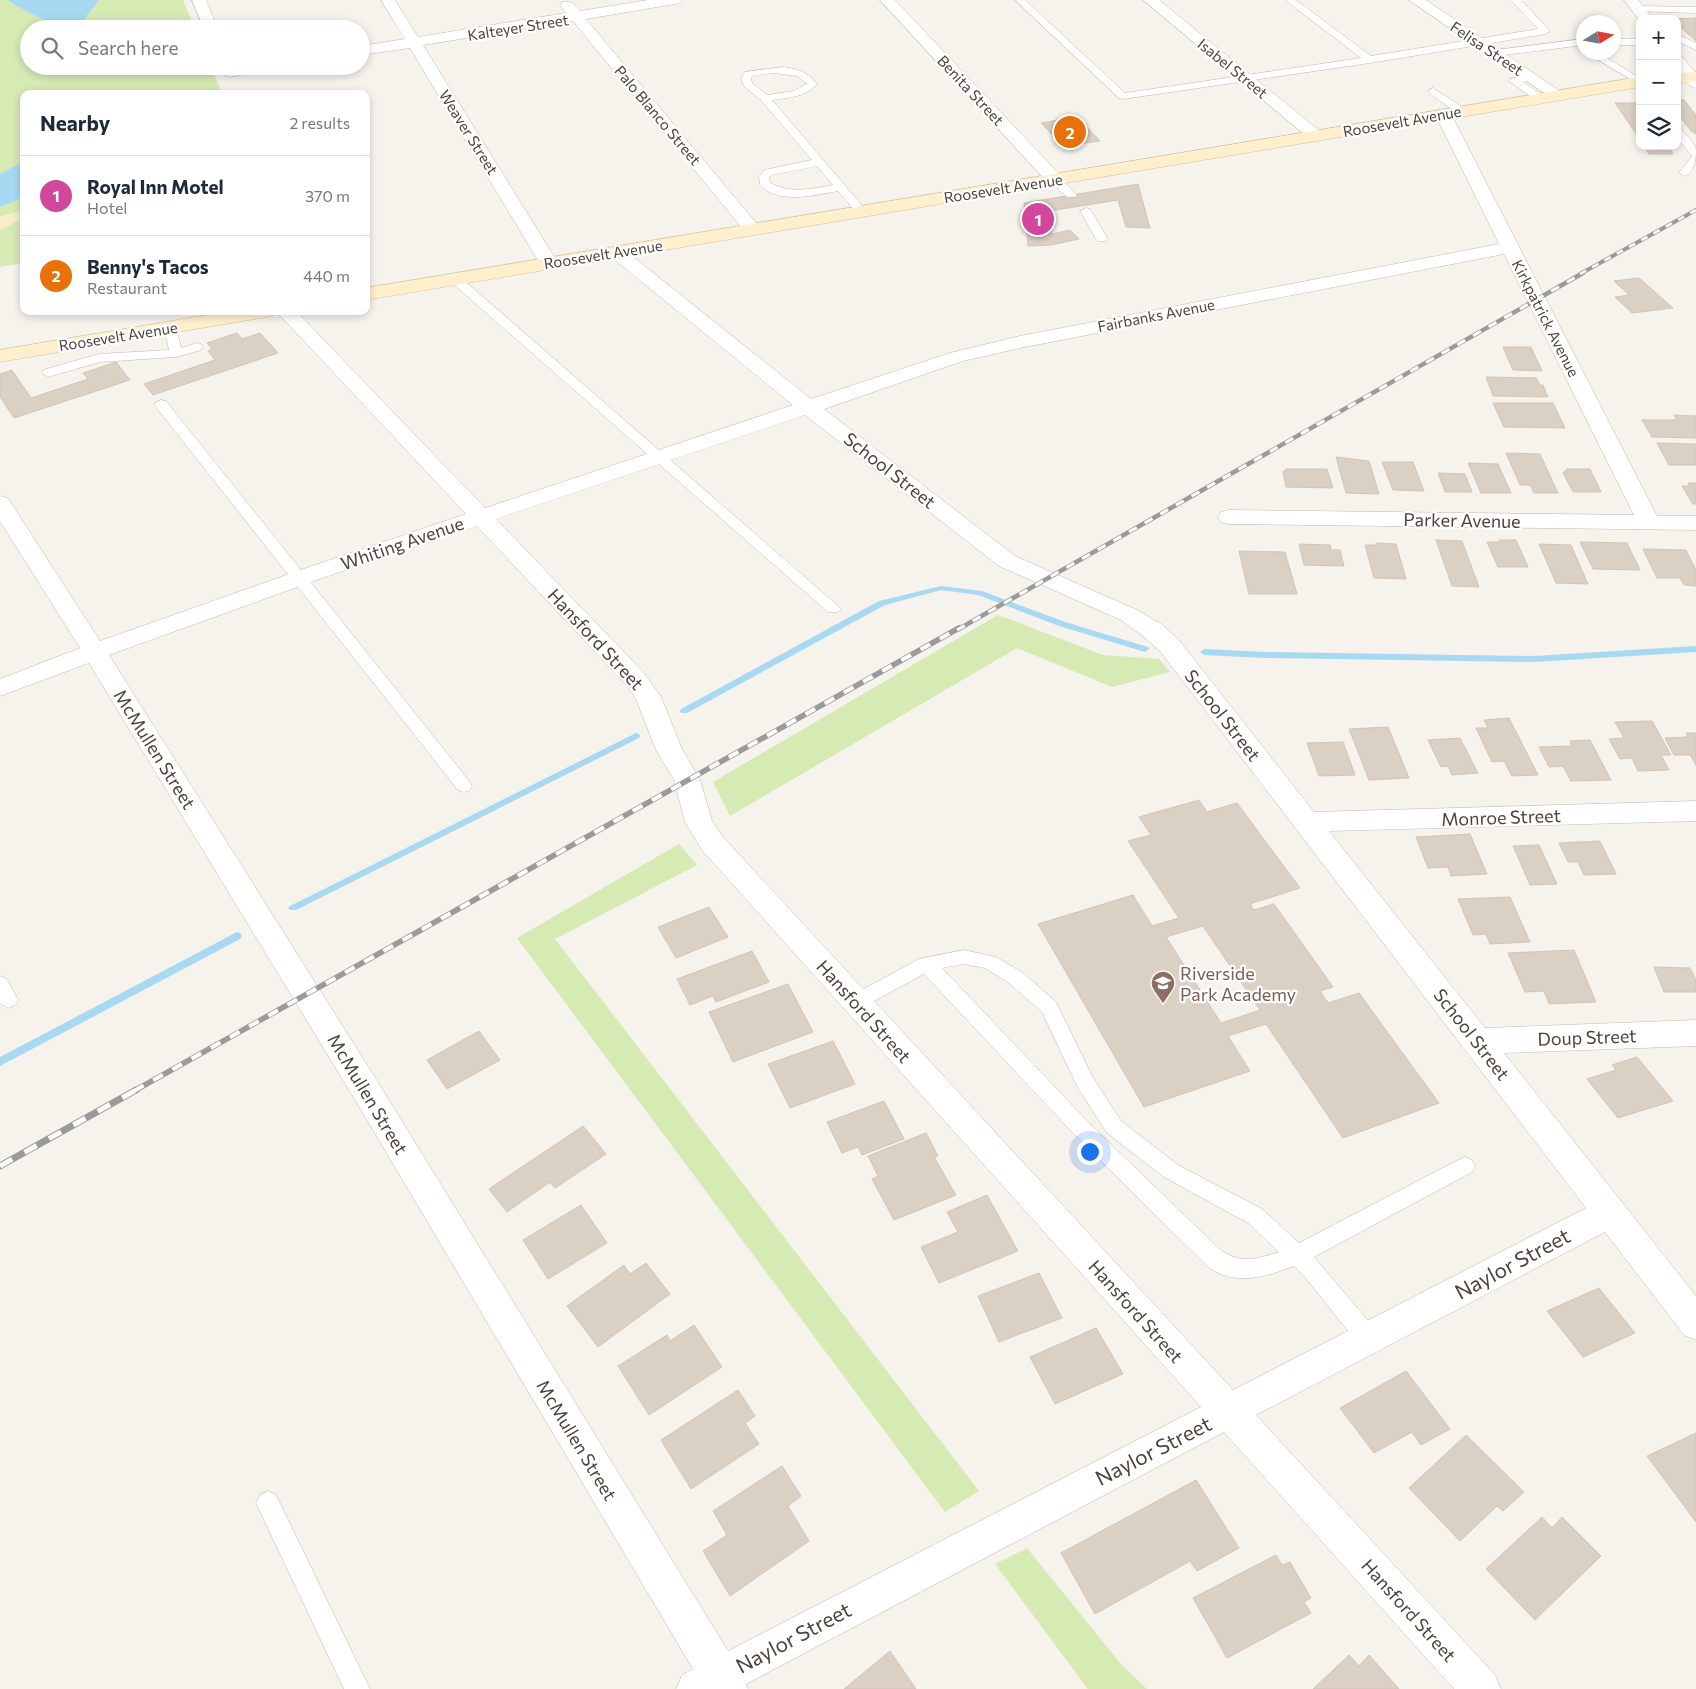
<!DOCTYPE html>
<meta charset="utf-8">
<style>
:root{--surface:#fff;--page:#f2f2f3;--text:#1f2937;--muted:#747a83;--line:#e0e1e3;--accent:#fe2e1b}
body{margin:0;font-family:Commissioner,sans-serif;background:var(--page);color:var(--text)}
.controls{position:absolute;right:15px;top:15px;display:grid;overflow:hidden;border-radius:10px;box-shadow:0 2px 8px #0003}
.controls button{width:45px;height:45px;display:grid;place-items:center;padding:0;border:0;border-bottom:1px solid var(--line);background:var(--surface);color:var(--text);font:25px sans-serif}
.compass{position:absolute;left:1576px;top:15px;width:45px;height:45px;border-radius:50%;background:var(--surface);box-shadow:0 2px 8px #0003;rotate:79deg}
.you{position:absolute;left:1089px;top:1151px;width:18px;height:18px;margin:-12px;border:4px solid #fff;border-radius:50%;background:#1a73e8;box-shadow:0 0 0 8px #1a73e833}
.badge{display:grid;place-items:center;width:32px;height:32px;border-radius:50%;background:var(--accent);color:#fff;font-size:16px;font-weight:700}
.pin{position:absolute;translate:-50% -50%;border:2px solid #fff;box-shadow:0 1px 5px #0006}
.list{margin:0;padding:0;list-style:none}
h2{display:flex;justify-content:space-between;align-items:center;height:65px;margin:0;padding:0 20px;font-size:21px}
h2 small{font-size:16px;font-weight:400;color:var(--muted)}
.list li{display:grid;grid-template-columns:32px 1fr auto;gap:15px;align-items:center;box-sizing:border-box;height:80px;padding:0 20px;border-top:1px solid var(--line)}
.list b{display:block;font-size:19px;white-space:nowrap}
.list p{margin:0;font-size:16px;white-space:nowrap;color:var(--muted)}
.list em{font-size:16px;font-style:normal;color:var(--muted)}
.icon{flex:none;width:28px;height:28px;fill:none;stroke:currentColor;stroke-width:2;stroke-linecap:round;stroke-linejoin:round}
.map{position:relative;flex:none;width:1696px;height:1689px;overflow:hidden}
.search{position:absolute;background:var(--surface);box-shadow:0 2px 8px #0003;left:20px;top:20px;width:350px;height:55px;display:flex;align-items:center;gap:12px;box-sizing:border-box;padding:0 18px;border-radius:28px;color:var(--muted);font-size:19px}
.panel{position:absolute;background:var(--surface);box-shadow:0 2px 8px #0003;left:20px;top:90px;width:350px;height:225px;border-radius:10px}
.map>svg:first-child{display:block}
.green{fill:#d6eab4}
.sand{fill:#f9ecc8}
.water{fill:#a8d9f3}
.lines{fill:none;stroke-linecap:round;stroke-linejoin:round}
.stream{fill:#a8d9f3;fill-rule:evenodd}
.building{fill:#dbd0c4;stroke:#d3c5b4;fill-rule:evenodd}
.service-casing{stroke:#c2baae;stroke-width:1}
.minor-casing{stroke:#c2baae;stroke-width:1}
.tertiary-casing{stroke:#c2baae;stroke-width:1}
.secondary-casing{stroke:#d7c39b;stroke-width:1}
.service{fill:#fff;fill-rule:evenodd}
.minor{fill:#fff;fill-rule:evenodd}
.tertiary{fill:#fff;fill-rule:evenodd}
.secondary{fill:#ffefcd;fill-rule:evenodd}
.rail-far3-casing{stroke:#9a9a9a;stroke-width:4}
.rail-far2-casing{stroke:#9a9a9a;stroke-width:4.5}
.rail-far1-casing{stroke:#9a9a9a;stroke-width:5.5}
.rail-casing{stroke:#9a9a9a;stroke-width:7}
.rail-far3{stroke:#fff;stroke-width:2.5;stroke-dasharray:7;stroke-linecap:butt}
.rail-far2{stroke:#fff;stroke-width:3;stroke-dasharray:9;stroke-linecap:butt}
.rail-far1{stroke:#fff;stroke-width:4;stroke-dasharray:11;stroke-linecap:butt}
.rail{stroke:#fff;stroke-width:5;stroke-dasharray:14;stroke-linecap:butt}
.labels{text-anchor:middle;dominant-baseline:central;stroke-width:4.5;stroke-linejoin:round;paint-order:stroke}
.far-street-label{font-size:15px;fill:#4b4339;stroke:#fff}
.street-label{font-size:18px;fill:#4b4339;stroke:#fff}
.education-label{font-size:18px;fill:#785e54;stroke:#fff;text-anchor:start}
.near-street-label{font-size:21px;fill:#4b4339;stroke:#fff}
</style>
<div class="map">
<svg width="1696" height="1689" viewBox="0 0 1696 1689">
<rect width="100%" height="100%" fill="#f6f2ec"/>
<g class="green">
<polygon points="0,0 183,0 195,29 29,29 29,66 211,66 222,94 24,94 24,263 0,267"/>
<polygon points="998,615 1103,655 1159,659 1170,672 1112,687 1017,648 730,816 713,782"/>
<polygon points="679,844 697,865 555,939 979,1491 945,1512 517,938"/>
<polygon points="1027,1548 1120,1663 1147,1689 1088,1689 995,1564"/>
</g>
<polygon class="sand" points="17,212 23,213 24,218 0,230 0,216"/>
<g class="water">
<path d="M8,0H99L80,25C75,27 70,28 64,28C58,27 10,4 8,0Z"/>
<polygon points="24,161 24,197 0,207 0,174"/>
</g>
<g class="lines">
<g class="stream">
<polygon points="941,586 982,591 1065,622 1148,647 1149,649 1145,652 1059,626 978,595 941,590 885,605 687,713 681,713 680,711 681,709 879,601"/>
<polygon points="1696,646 1696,652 1534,662 1265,658 1204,655 1200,652 1204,649 1265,652 1534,656"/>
<polygon points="636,733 639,734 640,736 639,738 296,910 290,910 288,908 290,906"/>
<polygon points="237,932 240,933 242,936 240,939 0,1066 0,1057"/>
</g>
</g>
<g class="building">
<polygon points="1696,18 1696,41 1677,24 1677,19 1671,19"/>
<polygon points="1677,99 1684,100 1696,115 1696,134 1691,131 1677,113"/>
<polygon points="1615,103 1640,103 1640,139"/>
<polygon points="1077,117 1100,141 1063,146 1041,123"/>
<polygon points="1644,146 1668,146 1673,154 1649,154"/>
<polygon points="1138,184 1150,228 1126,227 1118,200 1049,211 1052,234 1070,230 1079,239 1051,245 1028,246 1024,203"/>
<polygon points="1639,278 1673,308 1632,313 1615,297 1629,295 1614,281"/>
<polygon points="237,333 242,339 260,333 278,353 153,395 144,384 215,360 208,351 212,349 207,343"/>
<polygon points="1503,347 1531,347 1542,371 1513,370"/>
<polygon points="116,362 130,380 14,418 0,397 0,374 12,370 31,398 88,379 83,373"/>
<polygon points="1486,377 1536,378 1540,385 1543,385 1548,397 1493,396"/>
<polygon points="1493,403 1553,403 1565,428 1504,427"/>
<polygon points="1674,415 1696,416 1696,438 1652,437 1642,420 1677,420"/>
<polygon points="1657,443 1696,444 1696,465 1669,465"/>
<polygon points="1506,453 1540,454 1558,493 1534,493 1530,485 1520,485"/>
<polygon points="1336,457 1369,461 1379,494 1346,493"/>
<polygon points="1382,462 1413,462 1424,491 1393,490"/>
<polygon points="1468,463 1498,464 1511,493 1481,493"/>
<polygon points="1286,469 1327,469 1333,488 1286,487 1283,472"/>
<polygon points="1567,469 1590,469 1601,492 1573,492 1563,473"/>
<polygon points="1438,473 1465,474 1472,492 1445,492"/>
<polygon points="1688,483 1696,483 1696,504 1693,504 1682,486 1690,486"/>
<polygon points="1436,540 1462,541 1479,587 1452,586"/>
<polygon points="1499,540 1516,540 1528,567 1498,567 1487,542 1501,542"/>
<polygon points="1580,542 1627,543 1640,570 1593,569"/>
<polygon points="1376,543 1396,544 1406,579 1374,578 1365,545 1376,545"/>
<polygon points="1299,544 1330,545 1331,550 1340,550 1344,566 1304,565"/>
<polygon points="1539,544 1571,545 1588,584 1556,583"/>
<polygon points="1643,549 1686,550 1696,570 1696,586 1684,585 1680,578 1657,578"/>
<polygon points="1239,551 1285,552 1297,594 1249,594"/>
<polygon points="1509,718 1538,775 1512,776 1504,761 1492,762 1476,728 1488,728 1484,720"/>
<polygon points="1652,721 1671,755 1661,755 1669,770 1638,771 1632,758 1620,759 1609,739 1624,738 1615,722"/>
<polygon points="1388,727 1409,778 1369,780 1349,729"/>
<polygon points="1686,733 1696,733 1696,765 1690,755 1674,755 1665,738 1688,737"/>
<polygon points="1460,738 1478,773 1452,775 1448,766 1441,767 1428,740"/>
<polygon points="1590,740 1611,780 1571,781 1563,766 1549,767 1539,747 1572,746 1570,741"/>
<polygon points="1343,742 1355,775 1319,776 1307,743"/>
<path d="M1199,800L1207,812L1237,803L1300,888L1250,904L1254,910L1274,904L1333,987L1320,991L1328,1003L1359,993L1439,1103L1343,1138L1266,1024L1228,1036L1250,1071L1144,1107L1038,924L1133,895L1152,926L1179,918L1128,841L1151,835L1139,817ZM1203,926L1260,1010L1221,1023L1166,937Z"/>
<polygon points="1470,834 1487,874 1451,876 1448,867 1428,868 1416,837"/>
<polygon points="1600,841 1616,874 1584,875 1578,862 1568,862 1559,843"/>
<polygon points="1539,845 1557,884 1530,885 1513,846"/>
<polygon points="1510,897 1530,942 1490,944 1486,934 1473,935 1458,899"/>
<polygon points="709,907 728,937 676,958 658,927"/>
<polygon points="1574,950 1596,1002 1549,1004 1544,991 1525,992 1508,953"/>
<polygon points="752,951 769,982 716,1002 713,996 690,1005 677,979"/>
<polygon points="1654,967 1690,968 1696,980 1696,992 1664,992"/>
<polygon points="788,984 813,1032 733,1062 709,1012"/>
<polygon points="479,1031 500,1060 447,1089 427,1060"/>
<polygon points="833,1041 855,1084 790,1108 768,1064"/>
<polygon points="1637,1057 1673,1101 1618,1118 1587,1079 1616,1070 1612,1065"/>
<polygon points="884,1101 904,1139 862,1155 858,1147 842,1153 827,1122"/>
<polygon points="583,1126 606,1154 555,1188 550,1182 507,1212 489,1189"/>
<polygon points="926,1133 938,1156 934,1157 956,1195 894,1220 872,1179 878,1176 868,1156"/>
<polygon points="987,1195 1018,1251 939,1283 921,1247 958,1232 947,1212"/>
<polygon points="581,1205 607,1243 548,1279 523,1240"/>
<polygon points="646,1263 670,1294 598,1347 567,1306 624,1265 630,1274"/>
<polygon points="1039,1273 1062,1318 999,1342 978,1296"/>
<polygon points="1599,1288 1635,1333 1583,1357 1547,1311"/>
<polygon points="694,1325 722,1367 649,1415 618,1366 667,1335 670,1341"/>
<polygon points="1096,1328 1123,1374 1055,1404 1030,1357"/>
<polygon points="1406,1371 1450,1429 1421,1445 1412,1432 1374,1453 1340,1408"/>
<polygon points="738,1390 755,1416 745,1423 759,1444 691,1489 661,1440"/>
<polygon points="1696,1433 1696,1522 1647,1456"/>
<polygon points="1466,1435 1524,1492 1503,1511 1497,1506 1460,1541 1409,1488"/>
<polygon points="782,1466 801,1496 788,1506 809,1541 730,1596 703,1551 727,1535 713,1511"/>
<polygon points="1196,1480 1239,1548 1197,1571 1190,1561 1095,1614 1061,1553"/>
<polygon points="1542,1517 1552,1528 1562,1517 1601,1556 1535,1620 1486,1569"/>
<polygon points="1276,1555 1282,1565 1290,1562 1311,1598 1304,1602 1311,1613 1227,1658 1193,1598"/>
<polygon points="890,1651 916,1689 844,1689"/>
<polygon points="1349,1655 1359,1666 1369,1655 1399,1689 1313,1689"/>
</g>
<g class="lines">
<defs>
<g id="service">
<polygon points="1015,0 1025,0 1125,93 1361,58 1285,0 1296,0 1371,56 1538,29 1511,0 1521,0 1550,31 1545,34 1370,63 1123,99 1119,98"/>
<polygon points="1638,6 1696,7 1696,13 1635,11 1633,9"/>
<polygon points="1677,34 1696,43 1696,50 1677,41"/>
<polygon points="1584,39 1584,45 1495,56 1490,53 1495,50"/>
<rect x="1614" y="39" width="26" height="6"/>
<polygon points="1585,52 1597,52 1640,78 1640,85"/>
<path d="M783,67C798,69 808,72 817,84C806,97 788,98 772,100L865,209L867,211L865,213H857L838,191C814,195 779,205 760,185L759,177L764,170L812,160L761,100L744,86L741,79L745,72ZM774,73L797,76L807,84L794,91L767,95L752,83L751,79L752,76ZM817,166L833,185C811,189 791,194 770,183L769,177L772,175Z"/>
<polygon points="1532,75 1535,76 1535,80 1523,82 1544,96 1544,100 1536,100 1509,81 1510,79"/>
<polygon points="1433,88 1465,109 1465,113 1457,113 1429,93 1428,91"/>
<path d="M1677,128L1681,129C1685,134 1694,142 1696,149C1696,159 1695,173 1684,176L1679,173L1692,156L1677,138Z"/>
<polygon points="1054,176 1058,177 1075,193 1077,195 1075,197 1067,197 1050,181 1049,179"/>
<polygon points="1086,208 1090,209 1108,239 1106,241 1098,241 1096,239 1080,211"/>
<polygon points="455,275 459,276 838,606 841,609 838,612 828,612 451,282 449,279"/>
<polygon points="170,323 176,327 181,348 197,343 201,344 203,347 201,350 176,357 100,362 48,377 42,373 43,370 99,354 169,350 164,327"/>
<polygon points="161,400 166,401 470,782 472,786 470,790 464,792 458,790 156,407 154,404"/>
<path d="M964,950L996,957L1023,973L1056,1002L1092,1076L1121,1121L1178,1165L1262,1209L1299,1243L1458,1160L1465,1157L1472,1160L1475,1166L1472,1172L1314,1257L1376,1330L1379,1338L1376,1346L1368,1349L1360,1346L1305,1277L1294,1266C1265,1277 1234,1287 1207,1266L1074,1134L924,974L863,1007L856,1010L849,1007L846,1002L849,997L919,959ZM964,964L985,968L1009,983L1042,1012L1078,1088L1107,1133L1164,1177L1248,1223L1279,1252C1254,1260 1237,1265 1216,1246L1088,1122L942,968Z"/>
<polygon points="0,976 7,979 18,1000 15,1005 8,1008 0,1003"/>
<polygon points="268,1491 276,1495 370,1689 344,1689 256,1503 260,1495"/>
</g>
<g id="minor">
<polygon points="192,0 206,0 218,29 204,29"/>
<path d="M381,0H395L418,37L566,13L560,5L562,2C571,0 574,4 580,11L648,0H682L680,3L675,4L586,19L761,229L758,233L752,234L746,233L573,21L423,45L558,263L556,267L549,269L542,267L410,48L361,55V46L405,39Z"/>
<polygon points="880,0 895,0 1060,175 1063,179 1060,183 1054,184 1048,183"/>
<polygon points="1143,0 1159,0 1322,133 1324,136 1322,139 1310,139"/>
<polygon points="1409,0 1426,0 1567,96 1565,99 1553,99"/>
<polygon points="236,66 272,66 269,69 230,77 225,75 222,72 225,69"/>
<path d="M1443,109L1449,111L1451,114L1657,516H1696V530L1229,524L1221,522L1218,517L1221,512L1229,510L1634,515L1504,254L1020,348L963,361L824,409L1015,556L1137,610L1161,624L1178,639L1314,812L1696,801V821L1329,831L1485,1028L1696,1020V1046L1504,1053L1696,1296V1340L1684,1335L1605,1232L1256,1415L1495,1675L1501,1689H1454L1224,1432L746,1684L748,1689H676L682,1675L693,1669L357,1103L89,663L0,696V679L80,648L0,521V496L8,498L11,503L100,641L312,566L466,514L276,311H296L485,508L793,405L610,256L607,252L610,248L616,247L622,248L811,399L950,353L1020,336L1499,244L1435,114L1437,111ZM805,415L999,566L1121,620L1143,636L1160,651L1586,1208L1233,1390L722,836L712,821L700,780L682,749L661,697L645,674L496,519ZM477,526L627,686L636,699L656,750L674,780L685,822L702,850L1201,1407L728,1651L379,1084L109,655L328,576Z"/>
</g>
<g id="tertiary">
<polygon points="1624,0 1638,0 1653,19 1640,19 1640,21"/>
<polygon points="1677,55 1682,57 1696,73 1696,88 1690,86 1677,70"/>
</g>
<g id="secondary">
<polygon points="1696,72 1696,82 1677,83 1677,73"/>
<polygon points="1640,77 1640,87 366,300 366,288"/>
<polygon points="231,311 276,311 274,315 267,317 0,362 0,350"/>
</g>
</defs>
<use href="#service" class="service-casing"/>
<use href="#minor" class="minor-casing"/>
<use href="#tertiary" class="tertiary-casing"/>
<use href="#secondary" class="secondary-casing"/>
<use href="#service" class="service"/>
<use href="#minor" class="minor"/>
<use href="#tertiary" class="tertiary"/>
<use href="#secondary" class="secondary"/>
<defs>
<polyline id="rail-far3" points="1580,274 1696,210"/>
<polyline id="rail-far2" points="957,630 1583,273"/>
<polyline id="rail-far1" points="134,1091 959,628"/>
<polyline id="rail" points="0,1166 136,1090"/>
</defs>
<use href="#rail-far3" class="rail-far3-casing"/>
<use href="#rail-far2" class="rail-far2-casing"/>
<use href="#rail-far1" class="rail-far1-casing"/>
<use href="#rail" class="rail-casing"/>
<use href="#rail-far3" class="rail-far3"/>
<use href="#rail-far2" class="rail-far2"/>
<use href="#rail-far1" class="rail-far1"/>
<use href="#rail" class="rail"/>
</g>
<defs>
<symbol id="school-pin" viewBox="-11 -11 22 30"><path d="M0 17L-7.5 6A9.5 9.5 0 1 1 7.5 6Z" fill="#8d6e63" stroke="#fff"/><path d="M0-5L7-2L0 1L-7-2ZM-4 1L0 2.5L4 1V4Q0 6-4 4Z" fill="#fff"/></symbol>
</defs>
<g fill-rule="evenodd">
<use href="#school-pin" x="1149" y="969" width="28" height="38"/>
</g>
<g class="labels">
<g class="far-street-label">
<text transform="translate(518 27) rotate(-9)">Kalteyer Street</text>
<text transform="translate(1487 48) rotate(34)">Felisa Street</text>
<text transform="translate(1233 68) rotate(39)">Isabel Street</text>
<text transform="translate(971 90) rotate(47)">Benita Street</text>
<text transform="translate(658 115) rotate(50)">Palo Blanco Street</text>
<text transform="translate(1402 121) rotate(-10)">Roosevelt Avenue</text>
<text transform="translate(469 132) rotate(58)">Weaver Street</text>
<text transform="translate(1003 188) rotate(-9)">Roosevelt Avenue</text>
<text transform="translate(603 254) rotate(-9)">Roosevelt Avenue</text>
<text transform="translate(1156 315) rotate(-11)">Fairbanks Avenue</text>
<text transform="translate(1546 318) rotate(63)">Kirkpatrick Avenue</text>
<text transform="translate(118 336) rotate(-9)">Roosevelt Avenue</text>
</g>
<g class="street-label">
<text transform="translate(890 470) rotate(38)">School Street</text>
<text transform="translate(1462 520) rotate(1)">Parker Avenue</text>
<text transform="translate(402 543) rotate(-19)">Whiting Avenue</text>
<text transform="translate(596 639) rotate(47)">Hansford Street</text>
<text transform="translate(1223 715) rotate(52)">School Street</text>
<text transform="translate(155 749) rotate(58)">McMullen Street</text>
<text transform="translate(1501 817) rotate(-2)">Monroe Street</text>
<text transform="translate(864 1011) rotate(48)">Hansford Street</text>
<text transform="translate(1472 1034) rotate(52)">School Street</text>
<text transform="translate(1587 1037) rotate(-2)">Doup Street</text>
<text transform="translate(368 1094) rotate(59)">McMullen Street</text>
<text transform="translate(1136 1311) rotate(48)">Hansford Street</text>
<text transform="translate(577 1440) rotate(59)">McMullen Street</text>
<text transform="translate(1409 1610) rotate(48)">Hansford Street</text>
</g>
<g class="education-label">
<text x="1180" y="973">Riverside<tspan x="1180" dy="21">Park Academy</tspan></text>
</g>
<g class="near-street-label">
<text transform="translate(1512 1263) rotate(-28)">Naylor Street</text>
<text transform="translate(1153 1450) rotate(-27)">Naylor Street</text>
<text transform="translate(793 1637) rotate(-28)">Naylor Street</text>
</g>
</g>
</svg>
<div class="controls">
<button>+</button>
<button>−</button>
<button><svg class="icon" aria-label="layers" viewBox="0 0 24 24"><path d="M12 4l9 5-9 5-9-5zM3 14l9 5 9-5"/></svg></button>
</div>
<svg class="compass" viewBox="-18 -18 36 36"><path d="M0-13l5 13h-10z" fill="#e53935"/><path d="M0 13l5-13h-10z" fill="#747a83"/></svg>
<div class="you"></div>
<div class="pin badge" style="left:1038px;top:219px;background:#d1479c">1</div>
<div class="pin badge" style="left:1070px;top:132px;background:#e8710a">2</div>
<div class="search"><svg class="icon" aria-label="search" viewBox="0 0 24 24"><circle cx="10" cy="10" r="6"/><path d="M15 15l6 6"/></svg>Search here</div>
<section class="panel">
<h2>Nearby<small>2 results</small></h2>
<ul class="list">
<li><span class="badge" style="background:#d1479c">1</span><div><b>Royal Inn Motel</b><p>Hotel</p></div><em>370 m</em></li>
<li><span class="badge" style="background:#e8710a">2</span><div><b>Benny's Tacos</b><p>Restaurant</p></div><em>440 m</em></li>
</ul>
</section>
</div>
